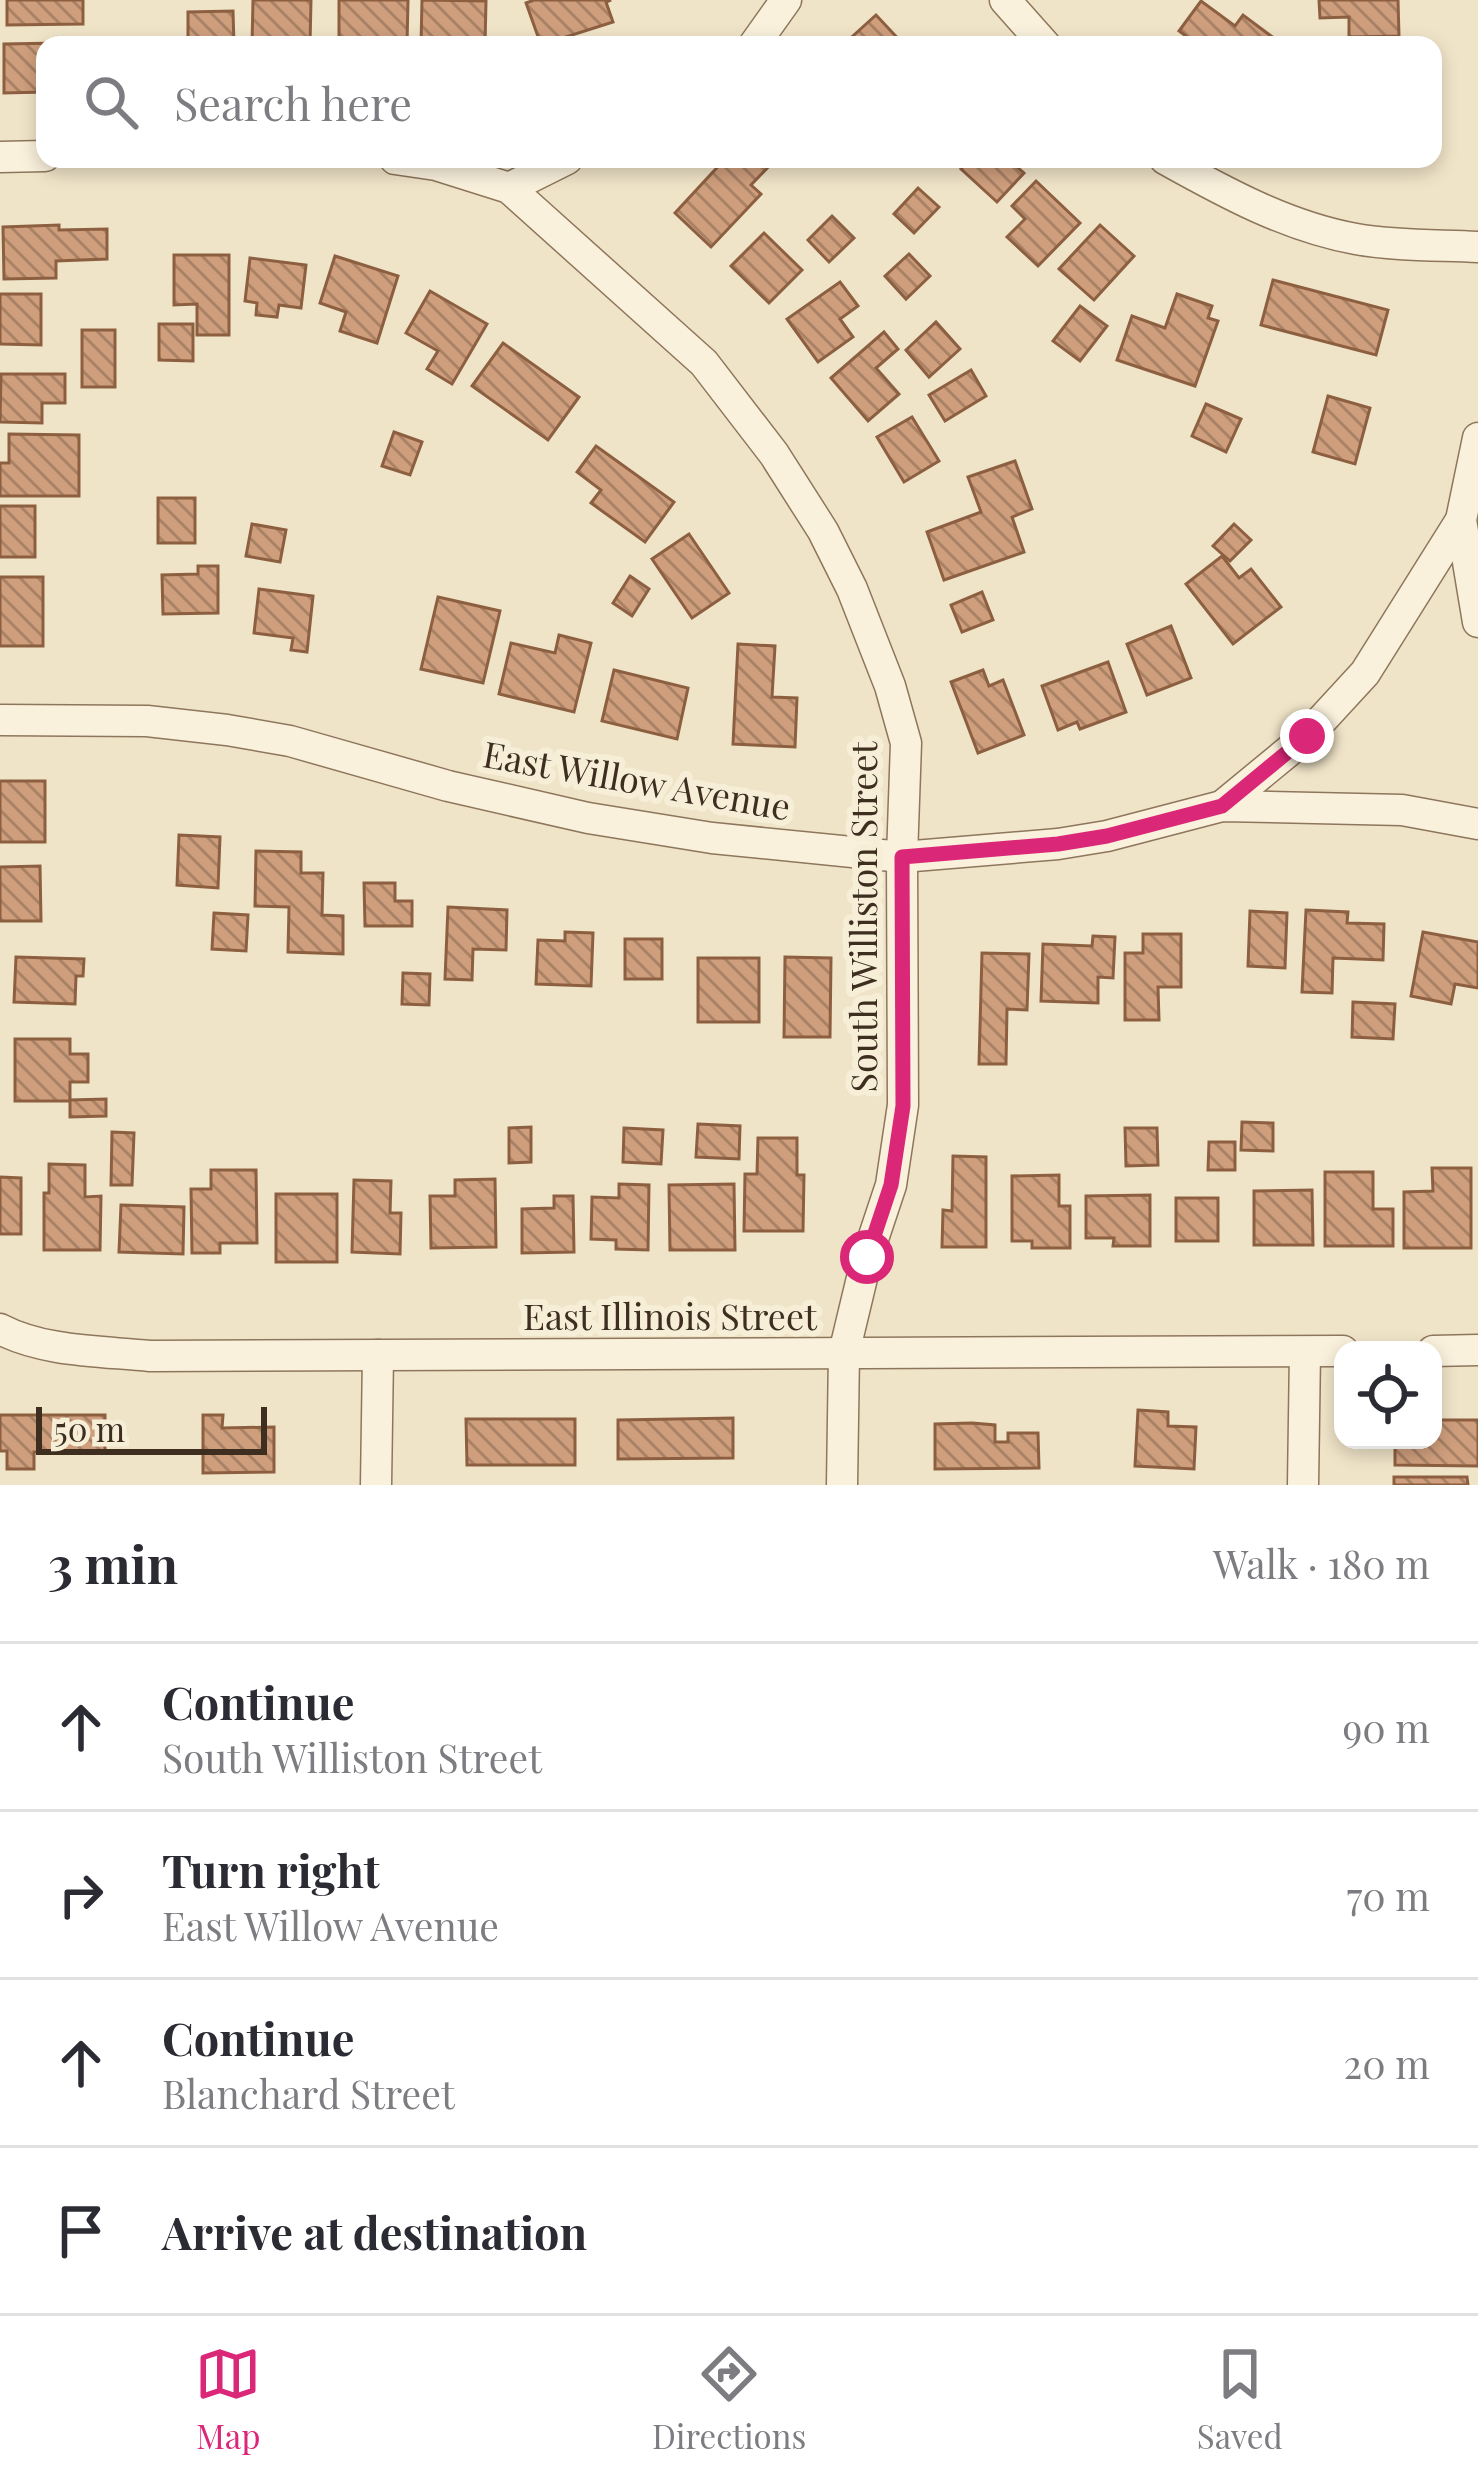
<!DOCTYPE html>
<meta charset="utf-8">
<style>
:root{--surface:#fff;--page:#f2f2f3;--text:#2b2b33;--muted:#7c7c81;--line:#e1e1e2;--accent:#db2777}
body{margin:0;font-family:"Playfair Display",serif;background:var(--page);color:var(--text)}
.controls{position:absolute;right:36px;bottom:36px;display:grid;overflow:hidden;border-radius:24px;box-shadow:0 6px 18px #0003}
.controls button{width:108px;height:108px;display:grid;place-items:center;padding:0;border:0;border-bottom:3px solid var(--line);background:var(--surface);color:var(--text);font:60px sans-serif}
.scale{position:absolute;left:36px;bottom:30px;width:231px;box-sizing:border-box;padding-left:12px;border:6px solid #3d2e20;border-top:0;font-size:33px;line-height:42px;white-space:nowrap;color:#3d2e20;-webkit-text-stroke:9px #f7eed8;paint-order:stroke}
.stop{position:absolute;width:36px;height:36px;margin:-27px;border:9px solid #db2777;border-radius:50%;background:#fff}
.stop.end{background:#db2777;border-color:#fff;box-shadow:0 3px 12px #0008}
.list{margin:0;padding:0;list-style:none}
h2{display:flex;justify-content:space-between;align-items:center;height:156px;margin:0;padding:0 48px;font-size:51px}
h2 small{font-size:39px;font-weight:400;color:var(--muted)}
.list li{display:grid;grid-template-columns:78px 1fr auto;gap:36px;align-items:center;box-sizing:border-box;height:168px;padding:0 48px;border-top:3px solid var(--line)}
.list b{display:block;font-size:45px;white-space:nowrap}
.list p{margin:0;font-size:39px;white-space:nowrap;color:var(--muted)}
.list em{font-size:39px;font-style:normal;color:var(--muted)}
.icon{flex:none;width:66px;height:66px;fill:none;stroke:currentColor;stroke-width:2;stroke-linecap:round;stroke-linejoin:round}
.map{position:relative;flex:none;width:1478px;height:1485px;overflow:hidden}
.search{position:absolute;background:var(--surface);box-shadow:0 6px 18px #0003;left:36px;right:36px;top:36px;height:132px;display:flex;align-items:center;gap:30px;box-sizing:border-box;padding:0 42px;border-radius:24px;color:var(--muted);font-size:45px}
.sheet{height:828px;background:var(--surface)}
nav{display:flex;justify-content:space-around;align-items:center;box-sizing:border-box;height:168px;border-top:3px solid var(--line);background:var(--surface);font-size:33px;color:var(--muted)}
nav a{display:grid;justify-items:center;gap:6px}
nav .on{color:var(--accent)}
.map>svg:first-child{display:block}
.building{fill:url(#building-back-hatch);stroke:#8d5f41;stroke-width:3}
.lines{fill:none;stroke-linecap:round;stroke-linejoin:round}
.street-casing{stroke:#8d765c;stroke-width:33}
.street{stroke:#faf1dc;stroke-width:30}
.route{stroke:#db2777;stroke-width:15}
.labels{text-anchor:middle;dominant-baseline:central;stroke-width:12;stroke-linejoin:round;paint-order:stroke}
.street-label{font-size:36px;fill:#3d2e20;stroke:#f7eed8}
</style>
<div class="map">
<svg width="1478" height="1485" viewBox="0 0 1478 1485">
<defs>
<pattern id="building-back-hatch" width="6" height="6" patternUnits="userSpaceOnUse" patternTransform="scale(3)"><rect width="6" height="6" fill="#cf9f7d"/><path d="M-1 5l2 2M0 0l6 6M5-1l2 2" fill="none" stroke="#a98266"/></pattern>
</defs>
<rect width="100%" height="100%" fill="#f0e4c8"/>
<g class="building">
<polygon points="7,0 83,0 83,24 7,25"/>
<polygon points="253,0 311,0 310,45 252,45"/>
<polygon points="339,0 408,0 407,45 339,45"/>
<polygon points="422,0 486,1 485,45 421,45"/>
<polygon points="534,0 611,0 606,2 613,22 541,45 526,3"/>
<polygon points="1319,0 1398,0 1399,36 1349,37 1349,17 1320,18"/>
<polygon points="1201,1 1235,26 1243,15 1283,45 1198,45 1179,31"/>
<polygon points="233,11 234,45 188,45 188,12"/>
<polygon points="876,15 904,45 843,45"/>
<polygon points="60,43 45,45 45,92 4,93 4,44"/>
<polygon points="725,159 768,159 772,163 751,185 761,194 711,247 675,213"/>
<polygon points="971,159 1008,159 1024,173 997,202 961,169"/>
<polygon points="1036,181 1080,223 1038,266 1007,237 1025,219 1012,206"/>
<polygon points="918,188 939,207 914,233 894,214"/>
<polygon points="832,216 854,238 829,262 808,240"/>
<polygon points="59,225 59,230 107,229 107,259 56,261 56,278 4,279 3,227"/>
<polygon points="1100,225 1134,256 1094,300 1059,269"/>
<polygon points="764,233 802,270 769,303 731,266"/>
<polygon points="909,254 930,276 906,299 885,276"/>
<polygon points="174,255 229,255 229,335 197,335 197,304 174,305"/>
<polygon points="335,256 398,276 377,343 340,331 346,312 320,303"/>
<polygon points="250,258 306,265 301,308 279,305 277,317 256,315 257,303 245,301"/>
<polygon points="1273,280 1388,310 1376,355 1261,325"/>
<polygon points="840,282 858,306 840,319 853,337 818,362 787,319"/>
<polygon points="430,291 487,324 452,384 427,369 438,351 406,333"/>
<polygon points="0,294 41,294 41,345 0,344"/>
<polygon points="1177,294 1212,306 1208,318 1218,321 1195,386 1117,360 1132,316 1165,328"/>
<polygon points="1080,306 1107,326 1080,361 1053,341"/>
<polygon points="936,322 960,349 929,377 906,350"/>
<polygon points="159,324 193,324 193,361 159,360"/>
<rect x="82" y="330" width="33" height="57"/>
<polygon points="884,332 898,349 876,368 899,394 868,421 831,378"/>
<polygon points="503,343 579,397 548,440 472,386"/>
<polygon points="971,370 986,396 945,421 929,395"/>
<polygon points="1,374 65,374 65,403 42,403 42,423 0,422"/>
<polygon points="1328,396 1370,408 1355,464 1313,452"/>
<polygon points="1206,404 1241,419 1226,452 1192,436"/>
<polygon points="912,417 939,461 904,482 877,437"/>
<polygon points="394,432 422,442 410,475 382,466"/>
<polygon points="9,434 79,435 79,496 0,496 0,463 9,463"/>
<polygon points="596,446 674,502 645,542 591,503 601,490 577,472"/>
<polygon points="1015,461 1032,509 1012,517 1024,552 944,580 927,532 981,512 968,477"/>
<rect x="158" y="498" width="37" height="45"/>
<rect x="0" y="506" width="35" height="51"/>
<polygon points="252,524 286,530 280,562 246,556"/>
<polygon points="1234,524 1251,540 1230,561 1213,546"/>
<polygon points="689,534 729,593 692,618 652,559"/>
<polygon points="1222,556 1239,578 1251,569 1281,607 1233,644 1186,584"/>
<polygon points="198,566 218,566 218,613 163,614 162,575 198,574"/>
<polygon points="630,576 649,589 632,616 613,603"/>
<rect x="0" y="577" width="43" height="69"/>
<polygon points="259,589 313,596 307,652 291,650 293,638 254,633"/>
<polygon points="982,592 993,620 962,632 951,605"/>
<polygon points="438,597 500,611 483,683 421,669"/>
<polygon points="1171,626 1191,678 1147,695 1127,644"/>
<polygon points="559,635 591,643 574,712 499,694 511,643 555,653"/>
<polygon points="738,644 775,646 772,697 797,698 795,747 733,744"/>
<polygon points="1108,662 1126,712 1080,729 1077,722 1058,730 1042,686"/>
<polygon points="614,670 688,688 677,739 602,721"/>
<polygon points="983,670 989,686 1003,680 1024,735 978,753 951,682"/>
<rect x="0" y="781" width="45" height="61"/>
<polygon points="179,835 220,837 218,888 177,885"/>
<polygon points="256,851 301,852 301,873 323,873 322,915 343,916 343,954 288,952 289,907 255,906"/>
<polygon points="40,866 41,921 0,921 0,867"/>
<polygon points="364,883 395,883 395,901 412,901 412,926 365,926"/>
<polygon points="448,907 507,910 506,950 473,949 472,980 445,979"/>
<polygon points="1306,910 1348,912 1347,923 1384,924 1383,960 1333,958 1332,993 1302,992"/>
<polygon points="1250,911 1287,913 1285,968 1248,966"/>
<polygon points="214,913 248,915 246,951 212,949"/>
<polygon points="565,932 593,933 591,986 536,984 538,940 565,941"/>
<polygon points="1423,932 1478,942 1478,988 1455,984 1451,1004 1411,996"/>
<polygon points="1143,934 1181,934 1181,987 1158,987 1159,1020 1125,1020 1125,953 1143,953"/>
<polygon points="1093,936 1115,937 1113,978 1098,977 1098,1003 1041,1001 1043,944 1092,946"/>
<rect x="625" y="939" width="37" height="40"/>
<polygon points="982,953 1029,954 1027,1010 1007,1009 1006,1064 979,1064"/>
<polygon points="16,957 84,959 83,976 76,976 75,1004 14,1002"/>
<polygon points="785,957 831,958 830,1037 784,1037"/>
<rect x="698" y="958" width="61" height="64"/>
<polygon points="403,973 430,974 429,1005 402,1004"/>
<polygon points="1353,1002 1395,1004 1393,1039 1352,1037"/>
<polygon points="15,1039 70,1039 70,1054 88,1054 88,1082 70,1082 70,1101 15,1101"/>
<polygon points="106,1099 106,1116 70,1117 70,1100"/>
<polygon points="1242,1122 1273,1123 1273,1151 1241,1150"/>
<polygon points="698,1124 740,1126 739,1159 696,1157"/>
<polygon points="531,1127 531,1162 509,1163 509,1128"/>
<polygon points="624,1128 663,1130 661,1164 623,1162"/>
<polygon points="1125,1128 1157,1128 1158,1165 1126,1166"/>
<polygon points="112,1132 134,1133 132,1185 111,1185"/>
<polygon points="758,1138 797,1138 797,1175 804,1175 803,1231 744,1231 745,1174 757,1174"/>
<polygon points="1209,1142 1235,1142 1235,1170 1208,1170"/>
<polygon points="953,1156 986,1157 986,1247 942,1247 943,1210 952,1211"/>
<polygon points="49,1164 85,1165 85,1197 101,1196 100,1250 44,1250 44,1193 49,1193"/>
<polygon points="1432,1168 1471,1168 1471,1248 1404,1248 1404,1192 1433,1191"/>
<polygon points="211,1170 256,1170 257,1243 220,1243 220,1253 192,1253 191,1189 211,1189"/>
<polygon points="1325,1172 1373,1172 1373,1209 1393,1209 1393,1246 1325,1246"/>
<polygon points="1059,1175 1059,1206 1070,1206 1070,1248 1032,1248 1032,1241 1012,1241 1012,1176"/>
<polygon points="0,1177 21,1178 21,1234 0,1234"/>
<polygon points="495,1179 496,1247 431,1248 430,1196 455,1196 455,1180"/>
<polygon points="354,1180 391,1181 390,1213 401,1213 400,1254 352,1252"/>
<polygon points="619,1184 649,1185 648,1250 616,1249 616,1240 591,1239 592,1197 619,1198"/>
<polygon points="734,1184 735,1250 670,1250 669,1185"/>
<polygon points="1312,1190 1313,1245 1254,1245 1254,1191"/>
<rect x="276" y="1194" width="61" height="68"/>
<polygon points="1150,1195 1150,1246 1113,1246 1114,1238 1086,1238 1086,1196"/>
<polygon points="554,1196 573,1196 574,1252 522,1253 522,1209 554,1208"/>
<rect x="1176" y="1198" width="42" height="43"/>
<polygon points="121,1205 184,1207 183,1254 119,1252"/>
<polygon points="1138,1410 1168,1412 1168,1426 1196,1427 1194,1469 1135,1466"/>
<polygon points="0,1415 105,1415 105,1452 34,1452 34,1469 7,1469 7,1451 0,1451"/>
<polygon points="203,1415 223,1415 222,1428 274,1427 274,1472 203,1473"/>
<polygon points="733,1418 733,1458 618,1459 618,1420"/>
<polygon points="466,1419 575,1419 575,1465 467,1465"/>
<polygon points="1433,1420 1478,1420 1478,1466 1395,1465 1395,1440 1433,1440"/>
<polygon points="972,1423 995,1425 995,1442 1008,1442 1008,1433 1038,1433 1039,1468 935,1469 935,1424"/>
<polygon points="1394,1477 1467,1477 1468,1485 1394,1485"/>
</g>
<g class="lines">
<defs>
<g id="street">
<polyline points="1005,0 1045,45"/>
<polyline points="754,45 786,0"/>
<polyline points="0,157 45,156"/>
<polyline points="395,159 436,165 509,188 704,363 774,454 823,531 852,589 890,686 906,743 902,857 903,1105 891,1185 867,1257 844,1353 842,1485"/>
<path d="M1165,159C1224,192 1288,227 1356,239C1395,246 1438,245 1478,247"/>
<polyline points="509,188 567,159"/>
<polyline points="1478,438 1461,520 1478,622"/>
<polyline points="0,720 147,721 227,730 290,741 448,786 588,818 712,838 902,857 1058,844 1107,836 1222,806 1402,810 1478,824"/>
<polyline points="1222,806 1307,736 1365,673 1461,520"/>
<path d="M0,1329C44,1352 101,1351 150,1356L1343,1351"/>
<polyline points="1433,1351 1478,1350"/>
<polyline points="376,1485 378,1355"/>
<polyline points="1303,1485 1305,1352"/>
</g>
</defs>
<use href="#street" class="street-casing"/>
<use href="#street" class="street"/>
</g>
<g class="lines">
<polyline class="route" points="867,1257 891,1185 903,1106 902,857 1058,844 1107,836 1222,806 1307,736"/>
</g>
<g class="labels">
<g class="street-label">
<text transform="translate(637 779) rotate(10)">East Willow Avenue</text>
<text transform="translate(862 917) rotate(-90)">South Williston Street</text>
<text x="670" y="1315">East Illinois Street</text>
</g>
</g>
</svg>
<div class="controls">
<button><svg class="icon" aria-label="locate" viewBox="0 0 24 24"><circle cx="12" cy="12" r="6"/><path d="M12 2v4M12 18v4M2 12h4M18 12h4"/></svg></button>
</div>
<div class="scale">50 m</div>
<div class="stop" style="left:867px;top:1257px"></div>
<div class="stop end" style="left:1307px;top:736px"></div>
<div class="search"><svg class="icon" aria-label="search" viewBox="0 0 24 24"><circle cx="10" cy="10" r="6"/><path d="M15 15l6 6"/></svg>Search here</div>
</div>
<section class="sheet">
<h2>3 min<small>Walk · 180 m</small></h2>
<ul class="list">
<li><svg class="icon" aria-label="ahead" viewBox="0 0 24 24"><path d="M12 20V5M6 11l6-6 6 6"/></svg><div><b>Continue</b><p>South Williston Street</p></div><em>90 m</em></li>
<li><svg class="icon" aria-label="right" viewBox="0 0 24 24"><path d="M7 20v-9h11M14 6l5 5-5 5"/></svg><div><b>Turn right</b><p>East Willow Avenue</p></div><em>70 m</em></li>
<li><svg class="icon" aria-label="ahead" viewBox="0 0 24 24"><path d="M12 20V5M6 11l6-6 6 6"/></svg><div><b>Continue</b><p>Blanchard Street</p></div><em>20 m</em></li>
<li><svg class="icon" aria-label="arrive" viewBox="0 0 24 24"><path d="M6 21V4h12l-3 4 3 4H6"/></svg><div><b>Arrive at destination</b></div></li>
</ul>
</section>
<nav>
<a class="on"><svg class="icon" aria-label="map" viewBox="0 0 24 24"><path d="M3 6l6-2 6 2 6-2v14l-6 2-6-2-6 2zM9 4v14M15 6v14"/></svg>Map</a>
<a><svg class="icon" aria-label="directions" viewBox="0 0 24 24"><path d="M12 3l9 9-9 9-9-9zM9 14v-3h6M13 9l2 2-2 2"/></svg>Directions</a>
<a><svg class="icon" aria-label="saved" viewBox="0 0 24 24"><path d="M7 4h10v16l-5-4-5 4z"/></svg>Saved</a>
</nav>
